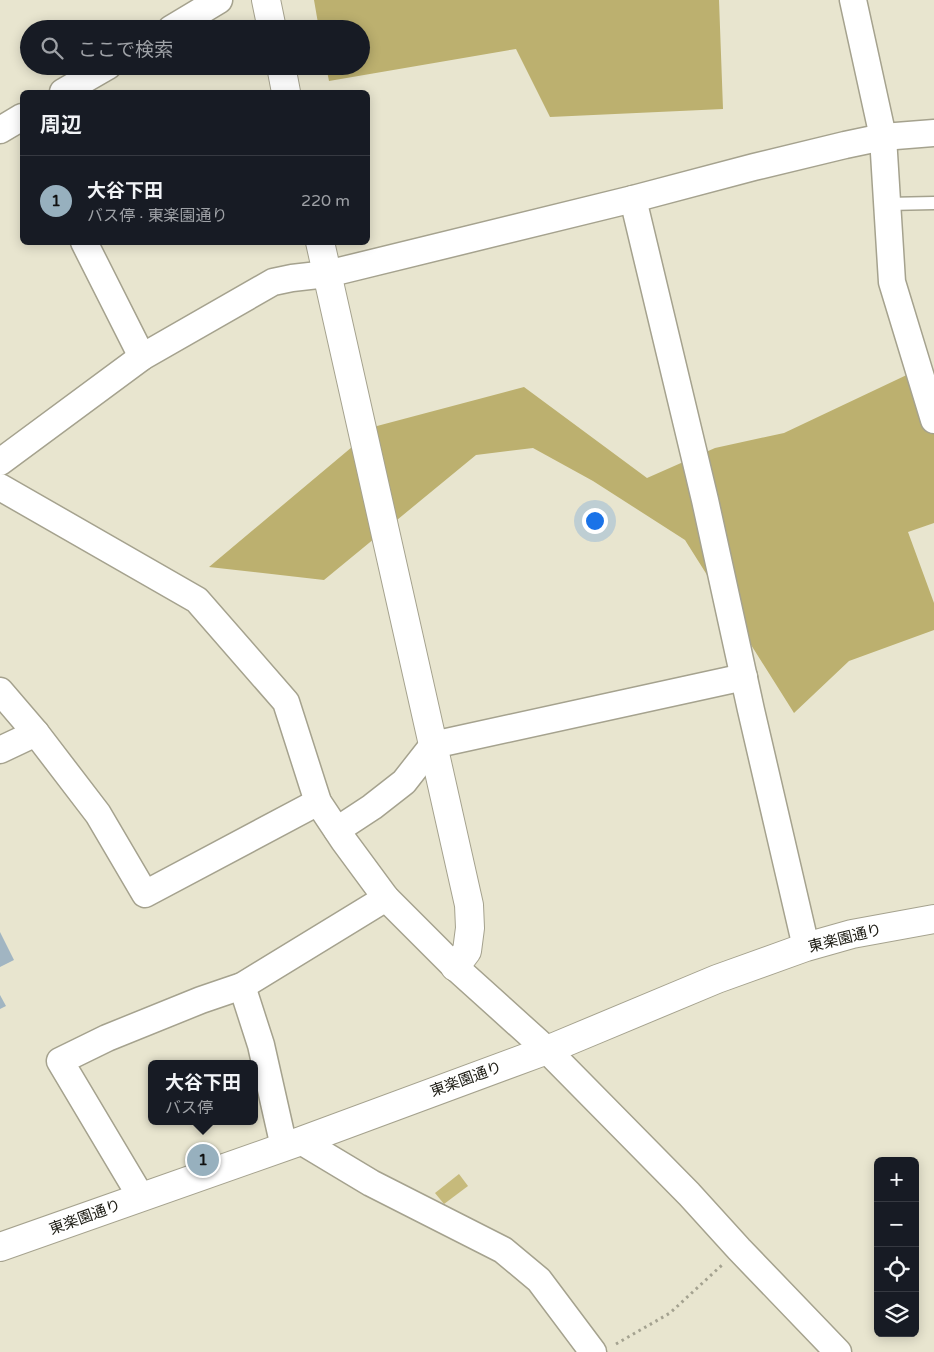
<!DOCTYPE html>
<html lang="ja">
<meta charset="utf-8">
<style>
:root{--surface:#171b24;--page:#242831;--text:#f1f3f6;--muted:#9ea1a6;--line:#363941;--accent:#97b0be}
body{margin:0;font-family:"Varela Round","Noto Sans JP",sans-serif;background:var(--page);color:var(--text)}
.controls{position:absolute;right:15px;bottom:15px;display:grid;overflow:hidden;border-radius:8px;box-shadow:0 2px 12px #0003}
.controls button{width:45px;height:45px;display:grid;place-items:center;padding:0;border:0;border-bottom:1px solid var(--line);background:var(--surface);color:var(--text);font:25px sans-serif}
.you{position:absolute;left:594px;top:520px;width:18px;height:18px;margin:-12px;border:4px solid #fff;border-radius:50%;background:#1a73e8;box-shadow:0 0 0 8px #1a73e833}
.badge{display:grid;place-items:center;width:32px;height:32px;border-radius:50%;background:var(--accent);color:#111;font-size:16px;font-weight:700}
.pin{position:absolute;translate:-50% -50%;border:2px solid #fff;box-shadow:0 1px 5px #0006}
.popup{position:absolute;left:148px;top:1060px;width:110px;height:65px;box-sizing:border-box;display:grid;place-content:center;border-radius:8px;background:var(--surface);filter:drop-shadow(0 1px 4px #0005);font-size:16px;white-space:nowrap;color:var(--muted)}
.popup b{font-size:19px;color:var(--text)}
.popup::after{content:'';position:absolute;left:50%;top:100%;margin-left:-10px;border:10px solid transparent;border-top-color:var(--surface)}
.list{margin:0;padding:0;list-style:none}
h2{display:flex;justify-content:space-between;align-items:center;height:65px;margin:0;padding:0 20px;font-size:21px}
h2 small{font-size:16px;font-weight:400;color:var(--muted)}
.list li{display:grid;grid-template-columns:32px 1fr auto;gap:15px;align-items:center;box-sizing:border-box;height:90px;padding:0 20px;border-top:1px solid var(--line)}
.list b{display:block;font-size:19px;white-space:nowrap}
.list p{margin:0;font-size:16px;white-space:nowrap;color:var(--muted)}
.list em{font-size:16px;font-style:normal;color:var(--muted)}
.icon{flex:none;width:28px;height:28px;fill:none;stroke:currentColor;stroke-width:2;stroke-linecap:round;stroke-linejoin:round}
.map{position:relative;flex:none;width:934px;height:1352px;overflow:hidden}
.search{position:absolute;background:var(--surface);box-shadow:0 2px 12px #0003;left:20px;top:20px;width:350px;height:55px;display:flex;align-items:center;gap:12px;box-sizing:border-box;padding:0 18px;border-radius:28px;color:var(--muted);font-size:19px}
.panel{position:absolute;background:var(--surface);box-shadow:0 2px 12px #0003;left:20px;top:90px;width:350px;height:155px;border-radius:8px}
.map>svg:first-child{display:block}
.green{fill:#c6ba7b}
.forest{fill:#bcb06f}
.building{fill:#a1b5c2}
.lines{fill:none;stroke-linecap:round;stroke-linejoin:round}
.service-casing{stroke:#a5a28e;stroke-width:15}
.minor-casing{stroke:#a5a28e;stroke-width:29}
.tertiary-casing{stroke:#a5a28e;stroke-width:30}
.path{stroke:#a4a290;stroke-width:3;stroke-dasharray:2.5 4;stroke-linecap:butt}
.service{stroke:#fff;stroke-width:12}
.minor{stroke:#fff;stroke-width:26}
.tertiary{stroke:#fff;stroke-width:28}
.labels{text-anchor:middle;dominant-baseline:central;stroke-width:4;stroke-linejoin:round;paint-order:stroke}
.street-label{font-size:15px;fill:#1a1911;stroke:#fff}
</style>
<div class="map">
<svg width="934" height="1352" viewBox="0 0 934 1352">
<rect width="100%" height="100%" fill="#e8e5cf"/>
<polygon class="green" points="459,1174 468,1186 444,1204 435,1193"/>
<g class="forest">
<polygon points="314,0 719,0 723,109 550,117 516,49 329,81 326,66 361,66 361,29 319,29"/>
<polygon points="913,372 934,376 934,523 908,532 934,603 934,630 849,661 794,713 685,540 593,481 533,448 476,455 324,580 209,567 377,426 524,387 647,478 715,448 784,433"/>
</g>
<g class="building">
<polygon points="0,932 14,960 0,967"/>
<polygon points="0,995 6,1006 0,1009"/>
</g>
<g class="lines">
<defs>
<polyline id="service" points="887,204 934,203"/>
<g id="minor">
<polyline points="853,0 883,137 892,282 934,420"/>
<polyline points="171,29 219,0"/>
<polyline points="63,92 108,66"/>
<polyline points="0,130 22,117"/>
<polyline points="633,199 705,500 751,710 806,947"/>
<polyline points="84,242 142,357"/>
<polyline points="0,462 142,357 273,282 292,278 327,274 633,199 754,167 845,145 883,137 934,133"/>
<polyline points="0,487 197,600 286,702 318,802 344,841 386,898 455,967 547,1050 689,1194 739,1249 838,1352"/>
<polyline points="0,691 36,733 98,814 145,894 318,802"/>
<polyline points="0,750 36,733"/>
<polyline points="337,830 372,807 404,782 433,745 744,677"/>
<polyline points="242,986 261,1045 284,1147"/>
<polyline points="301,1141 371,1183 503,1250 539,1280 593,1352"/>
<polyline points="141,1197 60,1061 107,1038 201,1000 242,986 386,898"/>
</g>
<g id="tertiary">
<polyline points="266,0 272,29"/>
<polyline points="281,66 286,92"/>
<polyline points="320,242 469,905 470,928 467,951 455,967"/>
<polyline points="0,1247 301,1141 547,1050 717,979 806,947 852,934 934,919"/>
</g>
</defs>
<use href="#service" class="service-casing"/>
<use href="#minor" class="minor-casing"/>
<use href="#tertiary" class="tertiary-casing"/>
<polyline class="path" points="616,1344 670,1313 722,1265"/>
<use href="#service" class="service"/>
<use href="#minor" class="minor"/>
<use href="#tertiary" class="tertiary"/>
</g>
<g class="labels">
<g class="street-label">
<text transform="translate(845 938) rotate(-14)">東楽園通り</text>
<text transform="translate(466 1079) rotate(-20)">東楽園通り</text>
<text transform="translate(85 1217) rotate(-20)">東楽園通り</text>
</g>
</g>
</svg>
<div class="controls">
<button>+</button>
<button>−</button>
<button><svg class="icon" aria-label="locate" viewBox="0 0 24 24"><circle cx="12" cy="12" r="6"/><path d="M12 2v4M12 18v4M2 12h4M18 12h4"/></svg></button>
<button><svg class="icon" aria-label="layers" viewBox="0 0 24 24"><path d="M12 4l9 5-9 5-9-5zM3 14l9 5 9-5"/></svg></button>
</div>
<div class="you"></div>
<div class="pin badge" style="left:203px;top:1160px">1</div>
<div class="popup"><b>大谷下田</b>バス停</div>
<div class="search"><svg class="icon" aria-label="search" viewBox="0 0 24 24"><circle cx="10" cy="10" r="6"/><path d="M15 15l6 6"/></svg>ここで検索</div>
<section class="panel">
<h2>周辺<small></small></h2>
<ul class="list">
<li><span class="badge">1</span><div><b>大谷下田</b><p>バス停 · 東楽園通り</p></div><em>220 m</em></li>
</ul>
</section>
</div>
